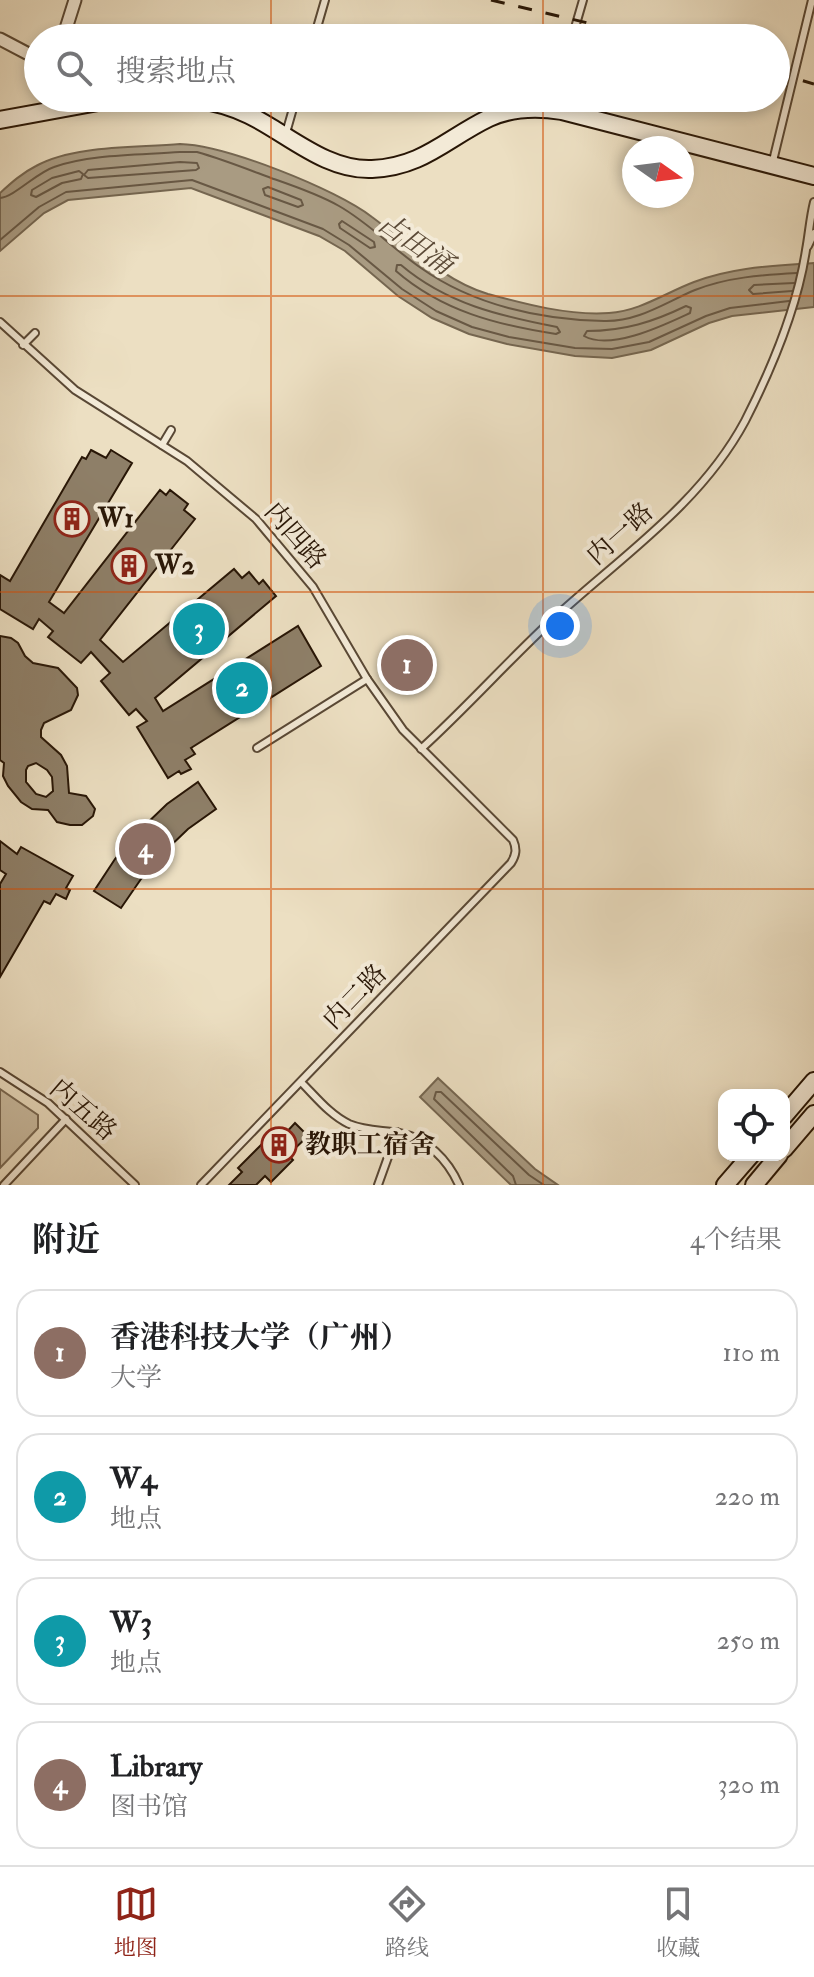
<!DOCTYPE html>
<html lang="zh">
<meta charset="utf-8">
<style>
:root{--surface:#fff;--page:#f2f2f2;--text:#202124;--muted:#757577;--line:#e0e0e0;--accent:#8f2418}
body{margin:0;font-family:"IM FELL Double Pica","Noto Serif SC",serif;background:var(--page);color:var(--text)}
.controls{position:absolute;right:24px;bottom:24px;display:grid;overflow:hidden;border-radius:16px;box-shadow:0 4px 12px #0003}
.controls button{width:72px;height:72px;display:grid;place-items:center;padding:0;border:0;border-bottom:2px solid var(--line);background:var(--surface);color:var(--text);font:40px sans-serif}
.compass{position:absolute;left:622px;top:136px;width:72px;height:72px;border-radius:50%;background:var(--surface);box-shadow:0 4px 12px #0003;rotate:104deg}
.you{position:absolute;left:560px;top:626px;width:28px;height:28px;margin:-20px;border:6px solid #fff;border-radius:50%;background:#1a73e8;box-shadow:0 0 0 12px #1a73e833}
.badge{display:grid;place-items:center;width:52px;height:52px;border-radius:50%;background:var(--accent);color:#fff;font-size:26px;font-weight:700}
.pin{position:absolute;translate:-50% -50%;border:4px solid #fff;box-shadow:0 2px 8px #0006}
.list{margin:0;padding:0;list-style:none}
h2{display:flex;justify-content:space-between;align-items:center;height:104px;margin:0;padding:0 32px;font-size:34px}
h2 small{font-size:26px;font-weight:400;color:var(--muted)}
.list li{display:grid;grid-template-columns:52px 1fr auto;gap:24px;align-items:center;box-sizing:border-box;height:128px;margin:0 16px 16px;padding:0 16px;border:2px solid var(--line);border-radius:24px}
.list b{display:block;font-size:30px;white-space:nowrap}
.list p{margin:0;font-size:26px;white-space:nowrap;color:var(--muted)}
.list em{font-size:26px;font-style:normal;color:var(--muted)}
.icon{flex:none;width:44px;height:44px;fill:none;stroke:currentColor;stroke-width:2;stroke-linecap:round;stroke-linejoin:round}
.map{position:relative;flex:none;width:814px;height:1185px;overflow:hidden}
.search{position:absolute;background:var(--surface);box-shadow:0 4px 12px #0003;left:24px;right:24px;top:24px;height:88px;display:flex;align-items:center;gap:20px;box-sizing:border-box;padding:0 28px;border-radius:44px;color:var(--muted);font-size:30px}
.sheet{height:680px;background:var(--surface)}
nav{display:flex;justify-content:space-around;align-items:center;box-sizing:border-box;height:112px;border-top:2px solid var(--line);background:var(--surface);font-size:22px;color:var(--muted)}
nav a{display:grid;justify-items:center;gap:4px}
nav .on{color:var(--accent)}
.map>svg:first-child{display:block}
.green{fill:#cbbda2;stroke:#7a6a54;stroke-width:2}
.water{fill:#a99b82;stroke:#756650;stroke-width:2}
.lines{fill:none;stroke-linecap:round;stroke-linejoin:round}
.shore{stroke:#685844;stroke-width:2}
.building{fill:#8e7f68;stroke:#281606;stroke-width:2;fill-rule:evenodd}
.lane-casing{stroke:#594835;stroke-width:10}
.street-casing{stroke:#594835;stroke-width:15}
.secondary-casing{stroke:#281606;stroke-width:20}
.lane{stroke:#f3ead7;stroke-width:6}
.street{stroke:#f3ead7;stroke-width:11}
.secondary{stroke:#f3ead7;stroke-width:16}
.rail{stroke:#281606;stroke-width:3;stroke-dasharray:14 14;stroke-linecap:butt}
.grid{fill:none;stroke:#d5520b;stroke-width:2;stroke-opacity:0.55}
.labels{text-anchor:middle;dominant-baseline:central;stroke-width:8;stroke-linejoin:round;paint-order:stroke}
.poi-label{font-size:26px;font-weight:bold;fill:#281606;stroke:#f3ead7;text-anchor:start}
.street-label{font-size:26px;fill:#281606;stroke:#f3ead7}
.water-label{font-size:28px;font-style:italic;fill:#5c4b38;stroke:#f3ead7}
</style>
<div class="map">
<svg width="814" height="1185" viewBox="0 0 814 1185">
<rect width="100%" height="100%" fill="#ecdfc2"/>
<filter id="stains"><feTurbulence type="fractalNoise" baseFrequency=".0025" numOctaves="4"/><feColorMatrix values="0 0 0 0 .2 0 0 0 0 .09 0 0 0 0 .02 0 0 0 .5 -.17"/></filter>
<radialGradient id="worn" r=".72"><stop offset=".6" stop-color="#630" stop-opacity="0"/><stop offset="1" stop-color="#630" stop-opacity=".3"/></radialGradient>
<polygon class="green" points="0,1089 38,1115 38,1128 0,1168"/>
<g class="water">
<path d="M180,144C225,145 336,189 372,217C410,245 442,280 488,294C525,304 570,316 609,313C640,311 665,293 694,282C733,267 773,266 814,263V307L732,316L709,323L651,350L612,358L575,356L507,344L469,334L432,318L398,296L345,251L319,236L191,188L68,200L44,213L0,251V193C11,183 22,173 36,166C74,145 136,148 180,144Z"/>
<polygon points="438,1078 535,1169 558,1185 511,1185 420,1097"/>
</g>
<g class="lines">
<g class="shore">
<polygon points="180,162 197,163 199,168 196,170 88,178 84,175 88,170"/>
<polygon points="79,171 83,174 81,179 62,183 36,197 31,195 32,190 52,178"/>
<polygon points="268,187 301,200 303,205 298,207 265,195 263,189"/>
<path d="M0,198C14,197 36,173 54,167C90,154 141,155 180,152H197C222,159 247,169 271,178C294,186 318,194 339,206C369,223 392,248 421,268C473,305 541,320 604,321C638,322 666,302 695,290C728,277 762,275 797,273"/>
<polygon points="342,221 374,242 375,247 370,248 340,228 339,224"/>
<polyline points="0,240 39,207 66,192 192,180 323,229 349,245 402,289 436,311 472,327 509,337 575,348 612,349 649,342 706,316 730,308 789,301"/>
<path d="M397,265H401C447,304 500,316 557,327L560,332L556,334C497,325 442,311 396,271Z"/>
<polyline points="792,291 753,294 749,290 754,285 794,283"/>
<path d="M686,306L691,308L690,313C664,325 611,351 584,336L587,331C624,331 653,322 686,306Z"/>
<polyline points="516,1185 513,1176 434,1099 436,1092 441,1092 529,1175 544,1185"/>
</g>
</g>
<g class="building">
<polygon points="91,450 106,458 111,450 132,463 49,602 64,613 160,490 166,495 170,490 188,504 184,510 195,519 100,640 123,662 234,569 242,578 249,572 259,584 263,580 276,596 155,698 163,711 298,626 321,666 191,748 195,754 185,760 191,769 181,774 179,771 168,778 137,727 147,721 136,709 129,715 101,681 110,673 91,652 81,663 48,637 53,631 39,619 33,629 0,609 0,575 10,581 82,457 86,459"/>
<path d="M0,636L11,638L18,643L25,656L33,663L58,668L77,688L78,695L71,710L44,723L41,730V737L61,755L67,766L69,793L86,796L95,809L93,816L82,825H70L57,822L48,810L32,809L21,802L8,786L3,776L4,763L0,760ZM36,763L47,770L52,777L53,791L46,797L36,794L26,782V770L28,766Z"/>
<polygon points="198,782 216,809 188,829 163,853 141,879 121,908 94,891 115,859 140,830 167,804"/>
<polygon points="0,841 17,854 21,847 73,876 66,888 70,890 66,899 56,894 50,904 44,901 0,977 0,884 6,874 0,870"/>
<polygon points="295,1123 308,1136 288,1155 293,1160 271,1182 265,1176 256,1185 229,1185 242,1172 238,1168 277,1129 283,1136"/>
</g>
<g class="lines">
<defs>
<g id="lane">
<polyline points="314,38 325,0"/>
<polyline points="572,38 583,0"/>
<polyline points="286,133 296,98"/>
<polyline points="772,165 812,0"/>
<polyline points="808,246 814,233"/>
<path d="M0,322L75,390L187,461L256,519L313,587L367,679L403,730L513,840C517,849 516,855 511,863L201,1185"/>
<polyline points="23,345 35,333"/>
<polyline points="162,445 171,430"/>
<polyline points="257,748 367,679"/>
<path d="M421,749C466,708 507,662 551,621C619,558 700,505 745,421C772,368 797,309 806,250C809,234 810,218 814,202"/>
<polyline points="0,1072 48,1103 135,1185"/>
<path d="M301,1082C316,1097 330,1115 349,1124C366,1131 382,1130 399,1133C427,1138 448,1160 459,1185"/>
<polyline points="4,1185 66,1119"/>
<polyline points="378,1185 397,1132"/>
</g>
<g id="street">
<polyline points="63,38 75,0"/>
<polyline points="0,39 38,59"/>
</g>
<g id="secondary">
<path d="M190,98C210,101 231,106 249,115C288,134 326,171 372,169C423,167 447,138 489,118C513,107 537,107 562,111L814,176"/>
<polyline points="0,120 120,98"/>
<polyline points="784,1116 814,1081"/>
<polyline points="784,1149 814,1114"/>
<polyline points="725,1185 751,1155"/>
<polyline points="754,1185 779,1155"/>
</g>
</defs>
<use href="#lane" class="lane-casing"/>
<use href="#street" class="street-casing"/>
<use href="#secondary" class="secondary-casing"/>
<use href="#lane" class="lane"/>
<use href="#street" class="street"/>
<use href="#secondary" class="secondary"/>
<g class="rail">
<polyline points="491,0 651,38"/>
<polyline points="640,30 671,38"/>
<polyline points="776,73 814,84"/>
</g>
</g>
<path class="grid" d="M271,0V38M543,0V38M271,98V1185M543,98V1185M0,296H814M0,592H814M0,889H814"/>
<defs>
<symbol id="building-ring" viewBox="-11 -11 22 22"><circle r="9.5" fill="#f3ead7" stroke="#8f2418" stroke-width="1.5"/><path d="M-4-6H4V6H1V3H-1V6H-4ZM-2.5-4.3h1.7v1.8h-1.7ZM.8-4.3h1.7v1.8H.8ZM-2.5-1h1.7V.8h-1.7ZM.8-1h1.7V.8H.8Z" fill="#8f2418"/></symbol>
</defs>
<g fill-rule="evenodd">
<use href="#building-ring" x="52" y="499" width="40" height="40"/>
<use href="#building-ring" x="109" y="546" width="40" height="40"/>
<use href="#building-ring" x="259" y="1125" width="40" height="40"/>
</g>
<g class="labels">
<g class="poi-label">
<text x="98" y="519">W1</text>
<text x="155" y="566">W2</text>
<text x="305" y="1145">教职工宿舍</text>
</g>
<g class="street-label">
<text transform="translate(620 534) rotate(-42)">内一路</text>
<text transform="translate(295 536) rotate(49)">内四路</text>
<text transform="translate(355 997) rotate(-46)">内二路</text>
<text transform="translate(83 1110) rotate(41)">内五路</text>
</g>
<g class="water-label">
<text transform="translate(415 244) rotate(35)">占田涌</text>
</g>
</g>
<rect width="100%" height="100%" filter="url(#stains)"/>
<rect width="100%" height="100%" fill="url(#worn)"/>
</svg>
<div class="controls">
<button><svg class="icon" aria-label="locate" viewBox="0 0 24 24"><circle cx="12" cy="12" r="6"/><path d="M12 2v4M12 18v4M2 12h4M18 12h4"/></svg></button>
</div>
<svg class="compass" viewBox="-18 -18 36 36"><path d="M0-13l5 13h-10z" fill="#e53935"/><path d="M0 13l5-13h-10z" fill="#757577"/></svg>
<div class="you"></div>
<div class="pin badge" style="left:407px;top:665px;background:#8d6e63">1</div>
<div class="pin badge" style="left:242px;top:688px;background:#0f9aa8">2</div>
<div class="pin badge" style="left:199px;top:629px;background:#0f9aa8">3</div>
<div class="pin badge" style="left:145px;top:849px;background:#8d6e63">4</div>
<div class="search"><svg class="icon" aria-label="search" viewBox="0 0 24 24"><circle cx="10" cy="10" r="6"/><path d="M15 15l6 6"/></svg>搜索地点</div>
</div>
<section class="sheet">
<h2>附近<small>4个结果</small></h2>
<ul class="list">
<li><span class="badge" style="background:#8d6e63">1</span><div><b>香港科技大学（广州）</b><p>大学</p></div><em>110 m</em></li>
<li><span class="badge" style="background:#0f9aa8">2</span><div><b>W4</b><p>地点</p></div><em>220 m</em></li>
<li><span class="badge" style="background:#0f9aa8">3</span><div><b>W3</b><p>地点</p></div><em>250 m</em></li>
<li><span class="badge" style="background:#8d6e63">4</span><div><b>Library</b><p>图书馆</p></div><em>320 m</em></li>
</ul>
</section>
<nav>
<a class="on"><svg class="icon" aria-label="map" viewBox="0 0 24 24"><path d="M3 6l6-2 6 2 6-2v14l-6 2-6-2-6 2zM9 4v14M15 6v14"/></svg>地图</a>
<a><svg class="icon" aria-label="directions" viewBox="0 0 24 24"><path d="M12 3l9 9-9 9-9-9zM9 14v-3h6M13 9l2 2-2 2"/></svg>路线</a>
<a><svg class="icon" aria-label="saved" viewBox="0 0 24 24"><path d="M7 4h10v16l-5-4-5 4z"/></svg>收藏</a>
</nav>
